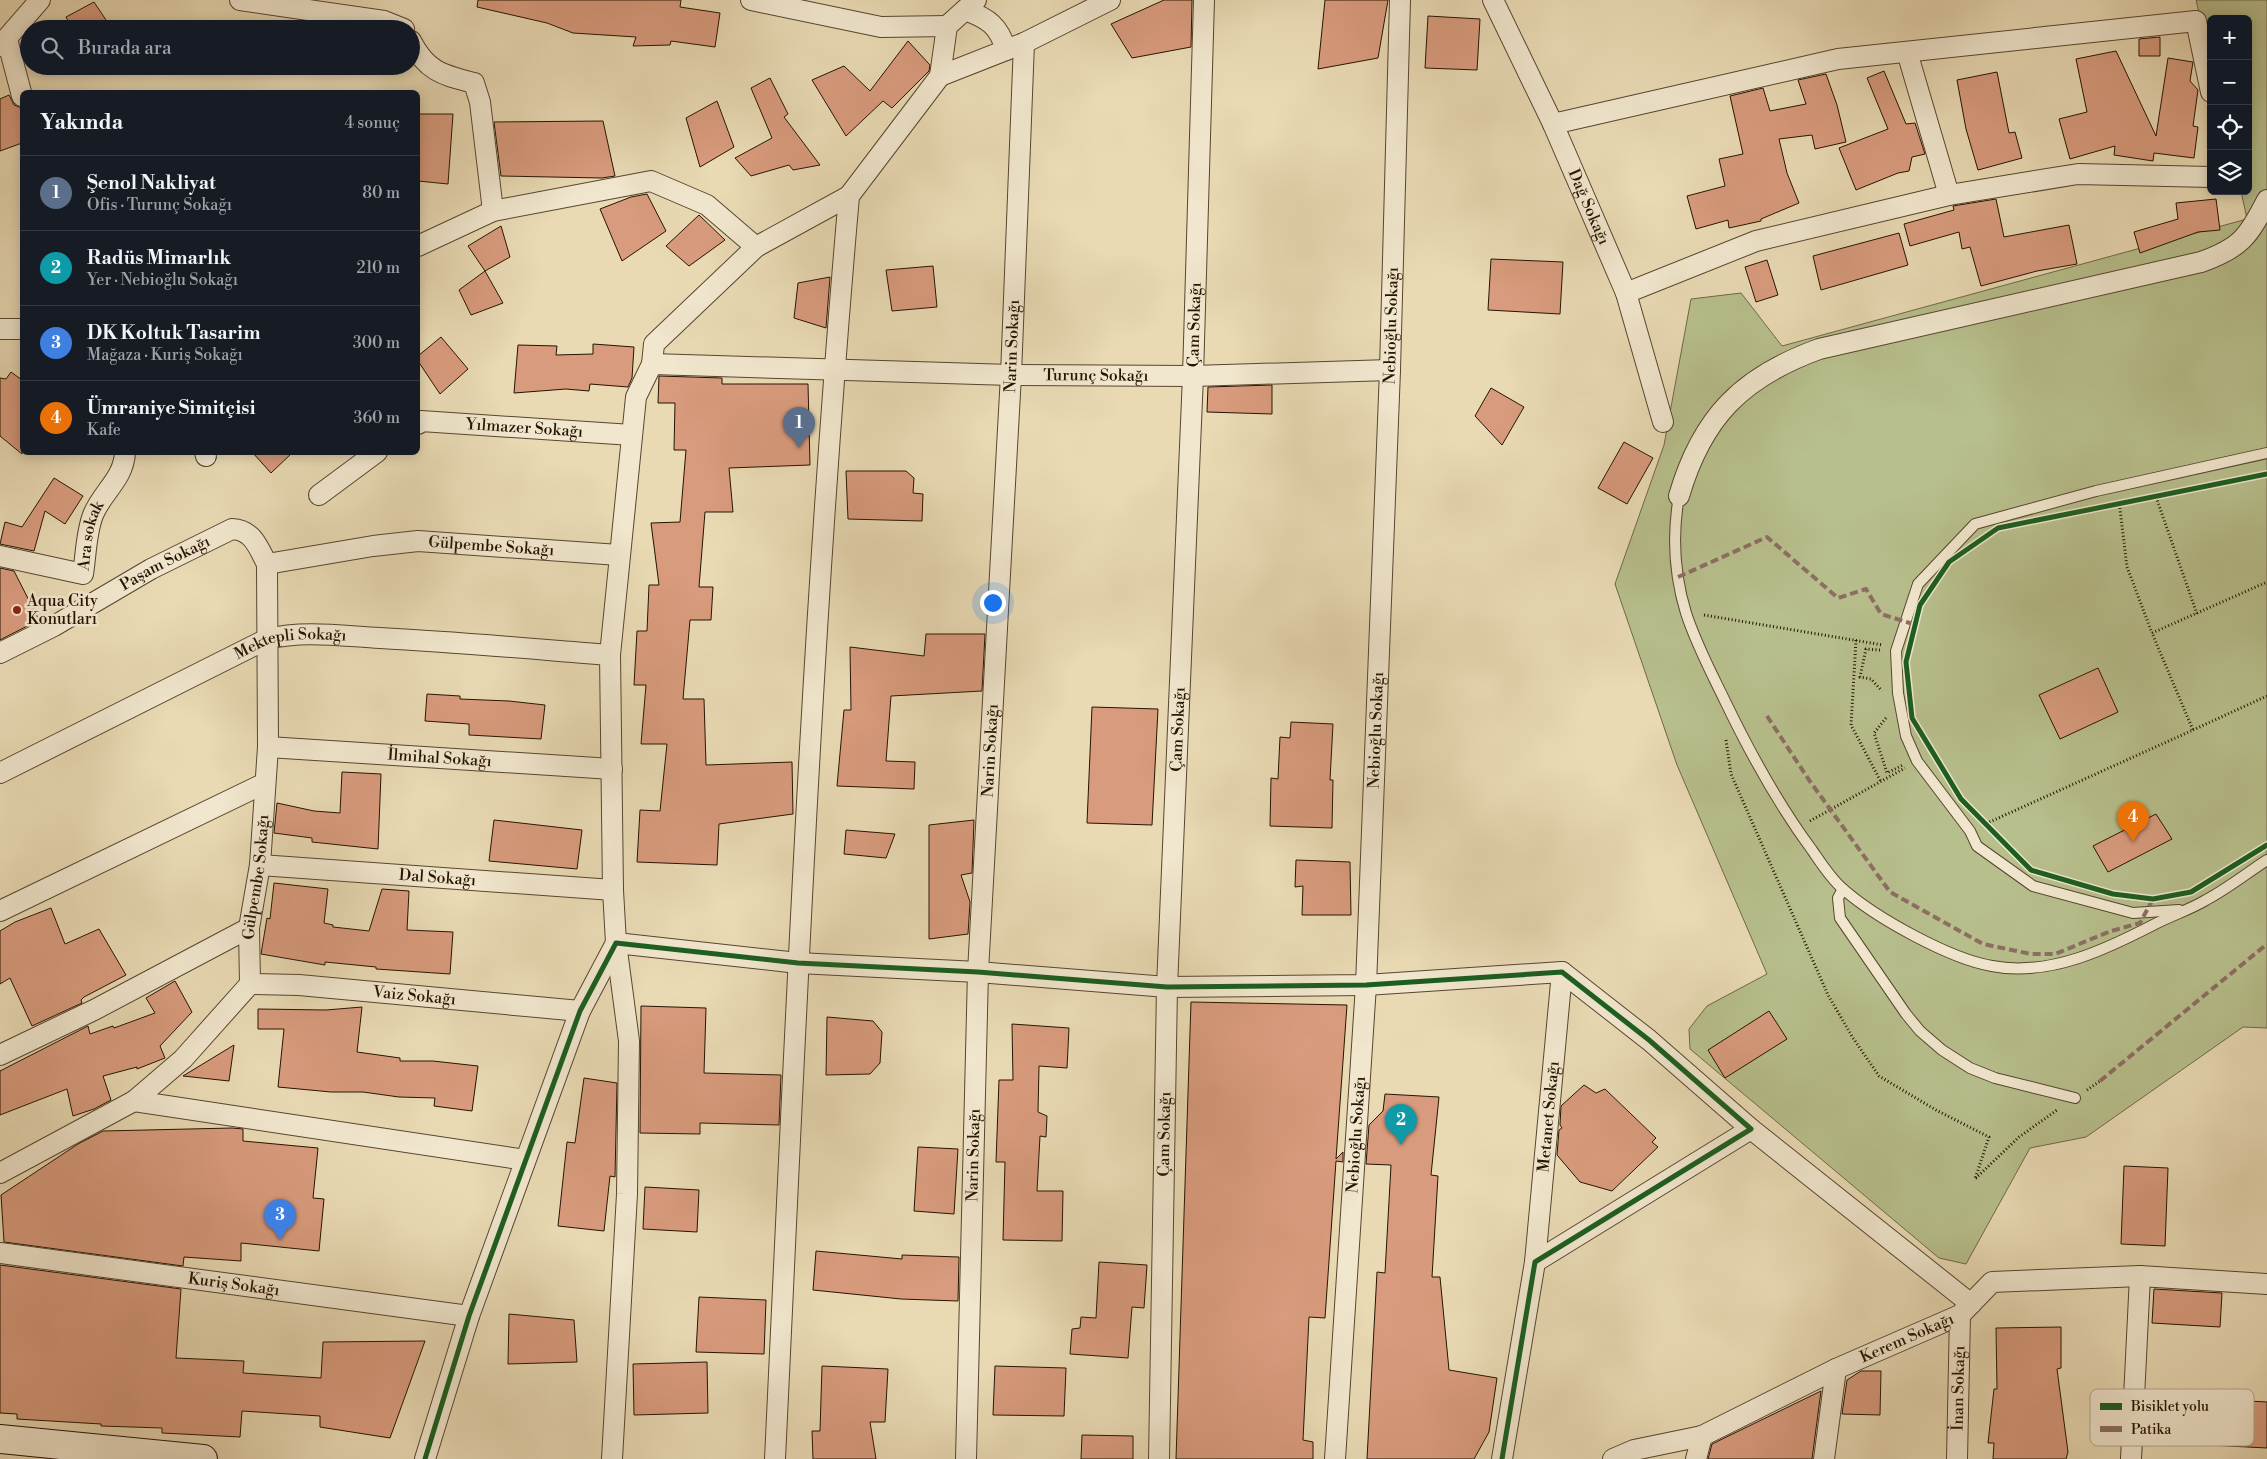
<!DOCTYPE html>
<html lang="tr">
<meta charset="utf-8">
<style>
:root{--surface:#171b24;--page:#242831;--text:#f1f3f6;--muted:#9ea1a6;--line:#363941;--accent:#ea580c}
body{margin:0;font-family:"Libre Bodoni",serif;background:var(--page);color:var(--text)}
.controls{position:absolute;right:15px;top:15px;display:grid;overflow:hidden;border-radius:8px;box-shadow:0 2px 12px #0003}
.controls button{width:45px;height:45px;display:grid;place-items:center;padding:0;border:0;border-bottom:1px solid var(--line);background:var(--surface);color:var(--text);font:25px sans-serif}
.you{position:absolute;left:992px;top:602px;width:18px;height:18px;margin:-12px;border:4px solid #fff;border-radius:50%;background:#1a73e8;box-shadow:0 0 0 8px #1a73e833}
.badge{display:grid;place-items:center;width:32px;height:32px;border-radius:50%;background:var(--accent);color:#fff;font-size:16px;font-weight:700}
.pin{position:absolute;translate:-50% -41px;filter:drop-shadow(0 1px 2px #0008)}
.pin::after{content:'';position:absolute;top:26px;width:18px;height:15px;background:inherit;clip-path:polygon(0 0,100% 0,50% 100%)}
.list{margin:0;padding:0;list-style:none}
h2{display:flex;justify-content:space-between;align-items:center;height:65px;margin:0;padding:0 20px;font-size:21px}
h2 small{font-size:16px;font-weight:400;color:var(--muted)}
.list li{display:grid;grid-template-columns:32px 1fr auto;gap:15px;align-items:center;box-sizing:border-box;height:75px;padding:0 20px;border-top:1px solid var(--line)}
.list b{display:block;font-size:19px;white-space:nowrap}
.list p{margin:0;font-size:16px;white-space:nowrap;color:var(--muted)}
.list em{font-size:16px;font-style:normal;color:var(--muted)}
.icon{flex:none;width:28px;height:28px;fill:none;stroke:currentColor;stroke-width:2;stroke-linecap:round;stroke-linejoin:round}
.map{position:relative;flex:none;width:2267px;height:1459px;overflow:hidden}
.search{position:absolute;background:var(--surface);box-shadow:0 2px 12px #0003;left:20px;top:20px;width:400px;height:55px;display:flex;align-items:center;gap:12px;box-sizing:border-box;padding:0 18px;border-radius:28px;color:var(--muted);font-size:19px}
.panel{position:absolute;background:var(--surface);box-shadow:0 2px 12px #0003;left:20px;top:90px;width:400px;height:365px;border-radius:8px}
.map>svg:first-child{display:block}
.green{fill:#b7bf8c;stroke:#6e6946}
.building{fill:#d89b7d;stroke:#261301}
.lines{fill:none;stroke-linecap:round;stroke-linejoin:round}
.service-casing{stroke:#57452e;stroke-width:12}
.minor-casing{stroke:#57452e;stroke-width:22}
.secondary-casing{stroke:#261301;stroke-width:30}
.path{stroke:#261301;stroke-width:3;stroke-dasharray:1 2.5;stroke-linecap:butt}
.service{stroke:#f1e7ce;stroke-width:10}
.minor{stroke:#f1e7ce;stroke-width:20}
.secondary{stroke:#f1e7ce;stroke-width:28}
.quiet{stroke:#8d6e63;stroke-width:4;stroke-dasharray:8 4;stroke-linecap:butt}
.cycleway-casing{stroke:#f1e7ce;stroke-width:8}
.cycleway{stroke:#1b5e20;stroke-width:5}
.poi-dot{fill:#8f2418;stroke:#f1e7ce;stroke-width:2}
.labels{text-anchor:middle;dominant-baseline:central;stroke-width:5;stroke-linejoin:round;paint-order:stroke}
.street-label{font-size:16px;fill:#261301;stroke:#f1e7ce}
.poi-label{font-size:16px;fill:#261301;stroke:#f1e7ce;text-anchor:start}
.key{fill:#f1e7ce;stroke:#b4a790;stroke-width:1}
.key-label{font-size:14px;fill:#261301}
</style>
<div class="map">
<svg width="2267" height="1459" viewBox="0 0 2267 1459">
<rect width="100%" height="100%" fill="#e9dab4"/>
<filter id="stains"><feTurbulence type="fractalNoise" baseFrequency=".004" numOctaves="4"/><feColorMatrix values="0 0 0 0 .2 0 0 0 0 .09 0 0 0 0 .02 0 0 0 .5 -.17"/></filter>
<radialGradient id="worn" r=".72"><stop offset=".6" stop-color="#630" stop-opacity="0"/><stop offset="1" stop-color="#630" stop-opacity=".3"/></radialGradient>
<polygon class="green" points="2196,0 2267,0 2267,1028 2243,1027 2086,1137 2030,1148 1966,1264 1939,1258 1690,1049 1689,1029 1707,1006 1767,974 1677,765 1615,584 1664,445 1691,299 1741,293 1782,346 2247,219 2241,191 2248,191 2248,19 2211,19 2211,63"/>
<g class="building">
<polygon points="478,0 681,0 680,7 720,13 715,47 671,41 670,45 633,46 636,37 573,33 547,23 477,7"/>
<polygon points="1164,0 1192,0 1191,47 1132,58 1111,24"/>
<polygon points="1325,0 1388,0 1378,58 1318,69"/>
<polygon points="94,2 112,29 72,29 66,17"/>
<polygon points="1428,16 1480,19 1477,70 1425,68"/>
<polygon points="2160,37 2160,56 2139,56 2139,39"/>
<polygon points="908,41 930,65 929,71 892,108 883,101 846,136 812,80 844,66 870,91"/>
<polygon points="2116,51 2156,136 2168,58 2193,62 2190,81 2198,90 2193,126 2198,127 2194,158 2154,153 2153,161 2114,155 2115,146 2070,159 2059,119 2087,112 2076,59"/>
<polygon points="1884,71 1906,124 1915,123 1925,154 1912,157 1909,171 1898,173 1856,190 1839,148 1888,129 1867,78"/>
<polygon points="1997,72 2009,133 2015,132 2022,158 1978,170 1966,129 1957,80"/>
<polygon points="1826,74 1837,105 1846,142 1815,149 1812,135 1779,139 1787,173 1799,203 1761,219 1761,221 1729,228 1728,220 1696,229 1687,196 1725,186 1719,159 1743,154 1730,96 1763,88 1770,111 1806,104 1798,80"/>
<polygon points="770,78 788,114 784,117 820,165 793,170 789,165 751,176 735,158 772,138 751,88"/>
<polygon points="9,95 14,105 22,108 22,143 0,151 0,99"/>
<polygon points="717,101 734,147 700,167 686,118"/>
<polygon points="418,114 453,114 448,184 418,181"/>
<polygon points="603,121 615,176 602,178 501,176 494,122"/>
<polygon points="647,194 666,231 622,261 600,209 631,197"/>
<polygon points="1996,199 2004,237 2069,225 2077,264 2037,271 1981,286 1970,247 1962,249 1959,232 1910,246 1904,224 1954,210 1953,206"/>
<polygon points="2216,199 2220,230 2198,232 2140,253 2134,232 2178,219 2176,203"/>
<polygon points="699,215 725,240 689,266 666,246"/>
<polygon points="501,226 510,257 485,271 468,246"/>
<polygon points="1899,233 1908,265 1821,290 1813,256"/>
<polygon points="1491,259 1563,262 1560,314 1488,310"/>
<polygon points="1767,260 1778,295 1756,302 1745,267"/>
<polygon points="933,266 937,307 892,311 886,270"/>
<polygon points="485,271 503,303 471,315 459,290"/>
<polygon points="830,277 826,328 794,318 798,283"/>
<polygon points="441,337 468,369 440,394 418,361 418,356"/>
<polygon points="593,344 634,347 632,378 628,387 590,384 589,391 566,389 514,393 518,345 557,346 556,355 593,354"/>
<polygon points="11,372 22,380 22,454 0,436 0,378 6,379"/>
<polygon points="659,376 722,378 722,384 808,384 810,465 729,468 733,512 705,512 699,587 713,587 711,620 690,620 683,699 704,699 706,765 792,762 793,814 719,824 717,865 637,862 640,810 660,811 667,744 641,744 646,685 634,685 637,631 647,631 649,585 659,585 651,523 680,522 686,450 674,450 675,403 658,403"/>
<polygon points="1272,385 1272,414 1207,412 1208,387"/>
<polygon points="1491,388 1524,407 1502,445 1475,416"/>
<polygon points="1624,442 1653,458 1627,504 1598,488"/>
<polygon points="252,452 293,452 271,473"/>
<polygon points="846,471 906,471 914,478 913,493 923,494 922,521 848,519"/>
<polygon points="54,478 83,496 65,524 45,511 34,551 0,544 5,522 22,527"/>
<polygon points="0,568 14,571 39,620 0,640"/>
<polygon points="926,634 985,634 982,691 891,696 886,761 915,762 914,789 837,786 844,710 851,710 850,647 924,656"/>
<polygon points="2098,668 2118,712 2060,739 2039,695"/>
<polygon points="427,694 460,696 460,699 509,701 545,705 541,739 469,735 469,724 425,721"/>
<polygon points="1092,707 1158,709 1152,825 1087,823"/>
<polygon points="1291,722 1333,724 1330,780 1333,780 1332,828 1270,826 1271,778 1278,779 1280,737 1290,738"/>
<polygon points="342,772 381,774 378,849 312,842 312,838 274,833 277,803 314,811 340,813"/>
<polygon points="2156,814 2172,839 2108,872 2093,846"/>
<polygon points="494,820 582,830 577,869 489,861"/>
<polygon points="974,820 972,873 961,875 970,902 968,934 929,939 929,825"/>
<polygon points="846,830 895,834 886,858 844,854"/>
<polygon points="1296,860 1350,862 1351,915 1302,915 1303,886 1295,887"/>
<polygon points="274,883 328,889 324,923 333,925 333,927 369,931 382,889 409,891 407,930 453,932 450,974 376,969 376,967 325,962 325,965 261,954 267,918 270,919"/>
<polygon points="51,908 65,944 99,929 126,975 84,997 81,1000 82,1003 32,1026 10,978 0,984 0,931 15,922"/>
<polygon points="175,981 192,1012 160,1046 165,1058 137,1069 137,1067 103,1076 111,1100 94,1109 73,1116 67,1089 0,1115 0,1071 88,1026 90,1034 113,1026 114,1028 155,1013 146,998"/>
<polygon points="1191,1002 1347,1005 1336,1159 1343,1152 1343,1162 1336,1161 1325,1318 1309,1317 1303,1440 1313,1442 1313,1459 1176,1459"/>
<polygon points="641,1006 706,1008 704,1073 781,1075 779,1125 700,1123 700,1134 640,1133"/>
<polygon points="362,1007 357,1052 400,1058 400,1061 433,1061 478,1066 472,1111 434,1106 435,1098 399,1097 363,1092 331,1092 278,1087 284,1029 258,1029 258,1009 326,1010"/>
<polygon points="1769,1011 1787,1039 1725,1078 1708,1050"/>
<polygon points="827,1017 873,1021 882,1032 880,1063 870,1074 826,1075"/>
<polygon points="1012,1024 1069,1028 1067,1068 1039,1066 1038,1112 1047,1116 1046,1137 1040,1136 1037,1191 1063,1191 1062,1241 1003,1240 1005,1162 996,1162 999,1080 1013,1080"/>
<polygon points="234,1045 229,1081 183,1076"/>
<polygon points="584,1078 617,1083 615,1177 610,1176 604,1231 558,1226 567,1142 575,1143"/>
<polygon points="1584,1085 1596,1093 1605,1089 1656,1138 1652,1142 1658,1147 1612,1191 1580,1182 1557,1155 1559,1130 1562,1128 1560,1125 1561,1106"/>
<polygon points="1385,1094 1439,1097 1431,1175 1438,1176 1432,1277 1440,1277 1449,1370 1497,1378 1489,1432 1474,1459 1367,1459 1377,1272 1385,1273 1391,1165 1366,1164 1369,1125 1383,1111"/>
<polygon points="232,1128 243,1129 243,1141 318,1148 313,1198 324,1199 319,1251 241,1243 241,1261 184,1257 183,1266 4,1242 1,1195 78,1144 103,1131"/>
<polygon points="918,1147 958,1149 954,1214 914,1211"/>
<polygon points="2124,1166 2168,1168 2165,1246 2121,1244"/>
<polygon points="645,1187 699,1190 697,1232 643,1229"/>
<polygon points="816,1251 902,1259 902,1255 959,1257 958,1301 901,1299 813,1290"/>
<polygon points="1099,1262 1147,1265 1144,1308 1132,1307 1128,1358 1070,1354 1072,1329 1080,1328 1081,1317 1096,1318"/>
<polygon points="0,1265 181,1289 176,1358 244,1361 243,1373 321,1378 323,1342 425,1341 390,1438 320,1427 320,1416 242,1411 240,1437 162,1433 162,1428 101,1426 101,1424 17,1419 17,1414 0,1413"/>
<polygon points="2154,1289 2222,1293 2220,1327 2152,1323"/>
<polygon points="699,1297 766,1300 764,1354 696,1352"/>
<polygon points="509,1314 574,1320 577,1362 508,1364"/>
<polygon points="2061,1327 2061,1368 2057,1369 2068,1452 2066,1459 1993,1459 1994,1443 1988,1443 1994,1389 1997,1389 1996,1328"/>
<polygon points="707,1362 708,1413 634,1415 633,1364"/>
<polygon points="822,1366 888,1369 885,1422 870,1422 876,1459 813,1459 812,1431 820,1431"/>
<polygon points="995,1366 1066,1368 1064,1416 993,1415"/>
<polygon points="1861,1371 1881,1371 1880,1415 1842,1414 1847,1380"/>
<polygon points="1821,1391 1812,1459 1708,1459 1712,1444"/>
<polygon points="2212,1399 2267,1402 2267,1448 2209,1445"/>
<polygon points="1082,1435 1133,1436 1133,1459 1081,1459"/>
</g>
<g class="lines">
<defs>
<g id="service">
<path d="M1679,496C1672,536 1674,574 1686,613C1696,644 1711,672 1725,701C1750,753 1778,804 1812,850C1821,863 1831,879 1843,889C1876,918 1950,959 1992,966C2050,977 2107,949 2157,923C2173,915 2191,909 2206,900C2227,889 2247,873 2267,860"/>
<polyline points="1843,889 1838,898 1840,918 1906,1014 1920,1031 1942,1050 1970,1068 1995,1078 2075,1098"/>
<polyline points="2179,910 2133,913 2033,886 1977,846 1970,831 1917,761 1906,736 1898,693 1896,651 1918,584 1975,524 2096,491 2267,453"/>
</g>
<g id="minor">
<polyline points="240,0 384,21 404,29"/>
<polyline points="751,0 881,27 947,26"/>
<path id="s1" d="M1493,0L1553,124L1626,293L1663,422"/>
<path d="M965,10C988,18 999,26 1006,50"/>
<polyline points="7,39 22,96"/>
<path d="M411,41C427,72 443,75 474,83L480,102L493,211"/>
<polyline points="0,46 40,0"/>
<polyline points="1907,52 1949,195"/>
<polyline points="940,76 947,26 976,0"/>
<polyline points="1553,124 1838,59 2196,21 2211,92"/>
<polyline points="418,246 493,211 651,181 707,205 756,247"/>
<polyline points="1626,293 1756,241 1949,195 2078,174 2211,177"/>
<polyline points="0,329 22,329"/>
<path id="s2" d="M652,364L1011,375L1193,376L1390,370"/>
<path id="s3" d="M418,424L421,421L632,435"/>
<polyline points="205,452 206,456"/>
<polyline points="319,495 377,452"/>
<path d="M1679,496C1702,417 1742,377 1819,349L2201,262C2241,248 2249,236 2267,200"/>
<path id="s4" d="M0,556L83,574C86,555 86,533 93,515C102,492 124,479 125,452"/>
<path id="s5" d="M0,653L54,626L151,569L232,529C253,530 258,547 267,564"/>
<path id="s6" d="M268,747L612,769"/>
<path id="s7" d="M0,773L267,639C304,630 342,636 380,638C457,642 534,649 610,655"/>
<path id="s8" d="M260,865L613,890"/>
<polyline points="0,911 265,783"/>
<path id="s9" d="M250,984L299,985L580,1011"/>
<polyline points="0,1055 94,1010 249,928"/>
<polyline points="1751,1129 1971,1304"/>
<path id="s10" d="M525,1160L134,1101L183,1059L250,984L249,928L260,865L268,747L267,564L373,546L418,541L619,555"/>
<polyline points="0,1173 134,1101"/>
<path id="s11" d="M0,1253L469,1316"/>
<path id="s12" d="M1535,1262L1562,972"/>
<polyline points="425,1459 469,1316 580,1011 616,943 798,963 978,972 1167,987 1366,985 1562,972 1649,1040 1751,1129 1535,1262 1502,1459"/>
<polyline points="612,1459 627,1194 629,1041 616,943 613,890 610,655 636,397 652,364 654,344 756,247 849,196 940,76 1024,43 1110,0"/>
<path d="M775,1459C795,1038 812,616 849,196"/>
<path id="s13" d="M966,1459L978,972L1011,375L1024,43"/>
<path id="s14" d="M1159,1459L1167,987L1193,376L1204,0"/>
<path id="s15" d="M1335,1459L1366,985L1390,370L1400,0"/>
<polyline points="1613,1459 1634,1450 1702,1436"/>
<path id="s16" d="M1696,1459L1702,1436L1836,1369L1960,1315L1992,1282L2140,1276L2267,1284"/>
<polyline points="1824,1459 1836,1369"/>
<path id="s17" d="M1957,1459L1960,1315"/>
<polyline points="2131,1459 2140,1276"/>
</g>
<polyline id="secondary" points="0,1439 203,1459"/>
</defs>
<use href="#service" class="service-casing"/>
<use href="#minor" class="minor-casing"/>
<use href="#secondary" class="secondary-casing"/>
<g class="path">
<polyline points="2155,494 2197,614"/>
<polyline points="2119,501 2127,567 2152,633"/>
<polyline points="1704,615 1883,645"/>
<polyline points="1856,640 1851,725 1881,782"/>
<polyline points="1880,650 1866,649 1860,677 1871,679 1882,691"/>
<polyline points="1886,718 1874,733 1887,773 1903,765"/>
<polyline points="2193,730 2267,696"/>
<polyline points="1726,740 1731,774 1828,995 1853,1038 1879,1076 1936,1110 1989,1137 1975,1179 2019,1137 2057,1110"/>
<polyline points="1810,821 1905,768"/>
<polyline points="1983,825 2193,730 2152,633 2267,582"/>
<polyline points="2087,1090 2100,1081"/>
</g>
<use href="#service" class="service"/>
<use href="#minor" class="minor"/>
<use href="#secondary" class="secondary"/>
<g class="quiet">
<polyline points="1678,577 1767,537 1838,598 1866,589 1881,614 1916,625"/>
<polyline points="1767,716 1809,780 1890,892 1983,944 2031,954 2055,954 2111,931 2140,923 2153,899"/>
<polyline points="2100,1081 2267,944"/>
</g>
<defs>
<g id="cycleway">
<polyline points="2267,474 1998,528 1949,562 1920,605 1906,662 1912,718 1961,799 2031,870 2113,894 2153,899 2191,892 2267,845"/>
<polyline points="425,1459 469,1316 580,1011 616,943 798,963 978,972 1167,987 1366,985 1562,972 1649,1040 1751,1129 1535,1262 1502,1459"/>
</g>
</defs>
<use href="#cycleway" class="cycleway-casing"/>
<use href="#cycleway" class="cycleway"/>
</g>
<circle class="poi-dot" cx="17" cy="610" r="5"/>
<g class="labels">
<g class="street-label">
<text stroke="none"><textPath href="#s1" startOffset="228">Dağ Sokağı</textPath></text>
<text stroke="none"><textPath href="#s14" startOffset="1135">Çam Sokağı</textPath></text>
<text stroke="none"><textPath href="#s15" startOffset="1135">Nebioğlu Sokağı</textPath></text>
<text stroke="none"><textPath href="#s13" startOffset="1114">Narin Sokağı</textPath></text>
<text stroke="none"><textPath href="#s2" startOffset="444">Turunç Sokağı</textPath></text>
<text stroke="none"><textPath href="#s3" startOffset="108">Yılmazer Sokağı</textPath></text>
<text stroke="none"><textPath href="#s4" startOffset="124">Ara sokak</textPath></text>
<text stroke="none"><textPath href="#s10" startOffset="1208">Gülpembe Sokağı</textPath></text>
<text stroke="none"><textPath href="#s5" startOffset="188">Paşam Sokağı</textPath></text>
<text stroke="none"><textPath href="#s7" startOffset="321">Mektepli Sokağı</textPath></text>
<text stroke="none"><textPath href="#s14" startOffset="730">Çam Sokağı</textPath></text>
<text stroke="none"><textPath href="#s15" startOffset="730">Nebioğlu Sokağı</textPath></text>
<text stroke="none"><textPath href="#s13" startOffset="709">Narin Sokağı</textPath></text>
<text stroke="none"><textPath href="#s6" startOffset="172">İlmihal Sokağı</textPath></text>
<text stroke="none"><textPath href="#s10" startOffset="668">Gülpembe Sokağı</textPath></text>
<text stroke="none"><textPath href="#s8" startOffset="178">Dal Sokağı</textPath></text>
<text stroke="none"><textPath href="#s9" startOffset="165">Vaiz Sokağı</textPath></text>
<text stroke="none"><textPath href="#s12" startOffset="146">Metanet Sokağı</textPath></text>
<text stroke="none"><textPath href="#s14" startOffset="325">Çam Sokağı</textPath></text>
<text stroke="none"><textPath href="#s15" startOffset="325">Nebioğlu Sokağı</textPath></text>
<text stroke="none"><textPath href="#s13" startOffset="304">Narin Sokağı</textPath></text>
<text stroke="none"><textPath href="#s11" startOffset="236">Kuriş Sokağı</textPath></text>
<text stroke="none"><textPath href="#s16" startOffset="251">Kerem Sokağı</textPath></text>
<text stroke="none"><textPath href="#s17" startOffset="71">İnan Sokağı</textPath></text>
</g>
<g class="poi-label">
<text x="27" y="601">Aqua City<tspan x="27" dy="18">Konutları</tspan></text>
</g>
</g>
<rect x="2090" y="1389" width="164" height="57" rx="8" class="key"/>
<rect x="2100" y="1403" width="22" height="7" fill="#1b5e20"/>
<rect x="2100" y="1426" width="22" height="6" fill="#8d6e63"/>
<g class="key-label">
<text x="2131" y="1411">Bisiklet yolu</text>
<text x="2131" y="1434">Patika</text>
</g>
<rect width="100%" height="100%" filter="url(#stains)"/>
<rect width="100%" height="100%" fill="url(#worn)"/>
</svg>
<div class="controls">
<button>+</button>
<button>−</button>
<button><svg class="icon" aria-label="locate" viewBox="0 0 24 24"><circle cx="12" cy="12" r="6"/><path d="M12 2v4M12 18v4M2 12h4M18 12h4"/></svg></button>
<button><svg class="icon" aria-label="layers" viewBox="0 0 24 24"><path d="M12 4l9 5-9 5-9-5zM3 14l9 5 9-5"/></svg></button>
</div>
<div class="you"></div>
<div class="pin badge" style="left:799px;top:448px;background:#5c6f8a">1</div>
<div class="pin badge" style="left:1401px;top:1145px;background:#0f9aa8">2</div>
<div class="pin badge" style="left:280px;top:1240px;background:#3f7fe0">3</div>
<div class="pin badge" style="left:2133px;top:842px;background:#e8710a">4</div>
<div class="search"><svg class="icon" aria-label="search" viewBox="0 0 24 24"><circle cx="10" cy="10" r="6"/><path d="M15 15l6 6"/></svg>Burada ara</div>
<section class="panel">
<h2>Yakında<small>4 sonuç</small></h2>
<ul class="list">
<li><span class="badge" style="background:#5c6f8a">1</span><div><b>Şenol Nakliyat</b><p>Ofis · Turunç Sokağı</p></div><em>80 m</em></li>
<li><span class="badge" style="background:#0f9aa8">2</span><div><b>Radüs Mimarlık</b><p>Yer · Nebioğlu Sokağı</p></div><em>210 m</em></li>
<li><span class="badge" style="background:#3f7fe0">3</span><div><b>DK Koltuk Tasarim</b><p>Mağaza · Kuriş Sokağı</p></div><em>300 m</em></li>
<li><span class="badge" style="background:#e8710a">4</span><div><b>Ümraniye Simitçisi</b><p>Kafe</p></div><em>360 m</em></li>
</ul>
</section>
</div>
